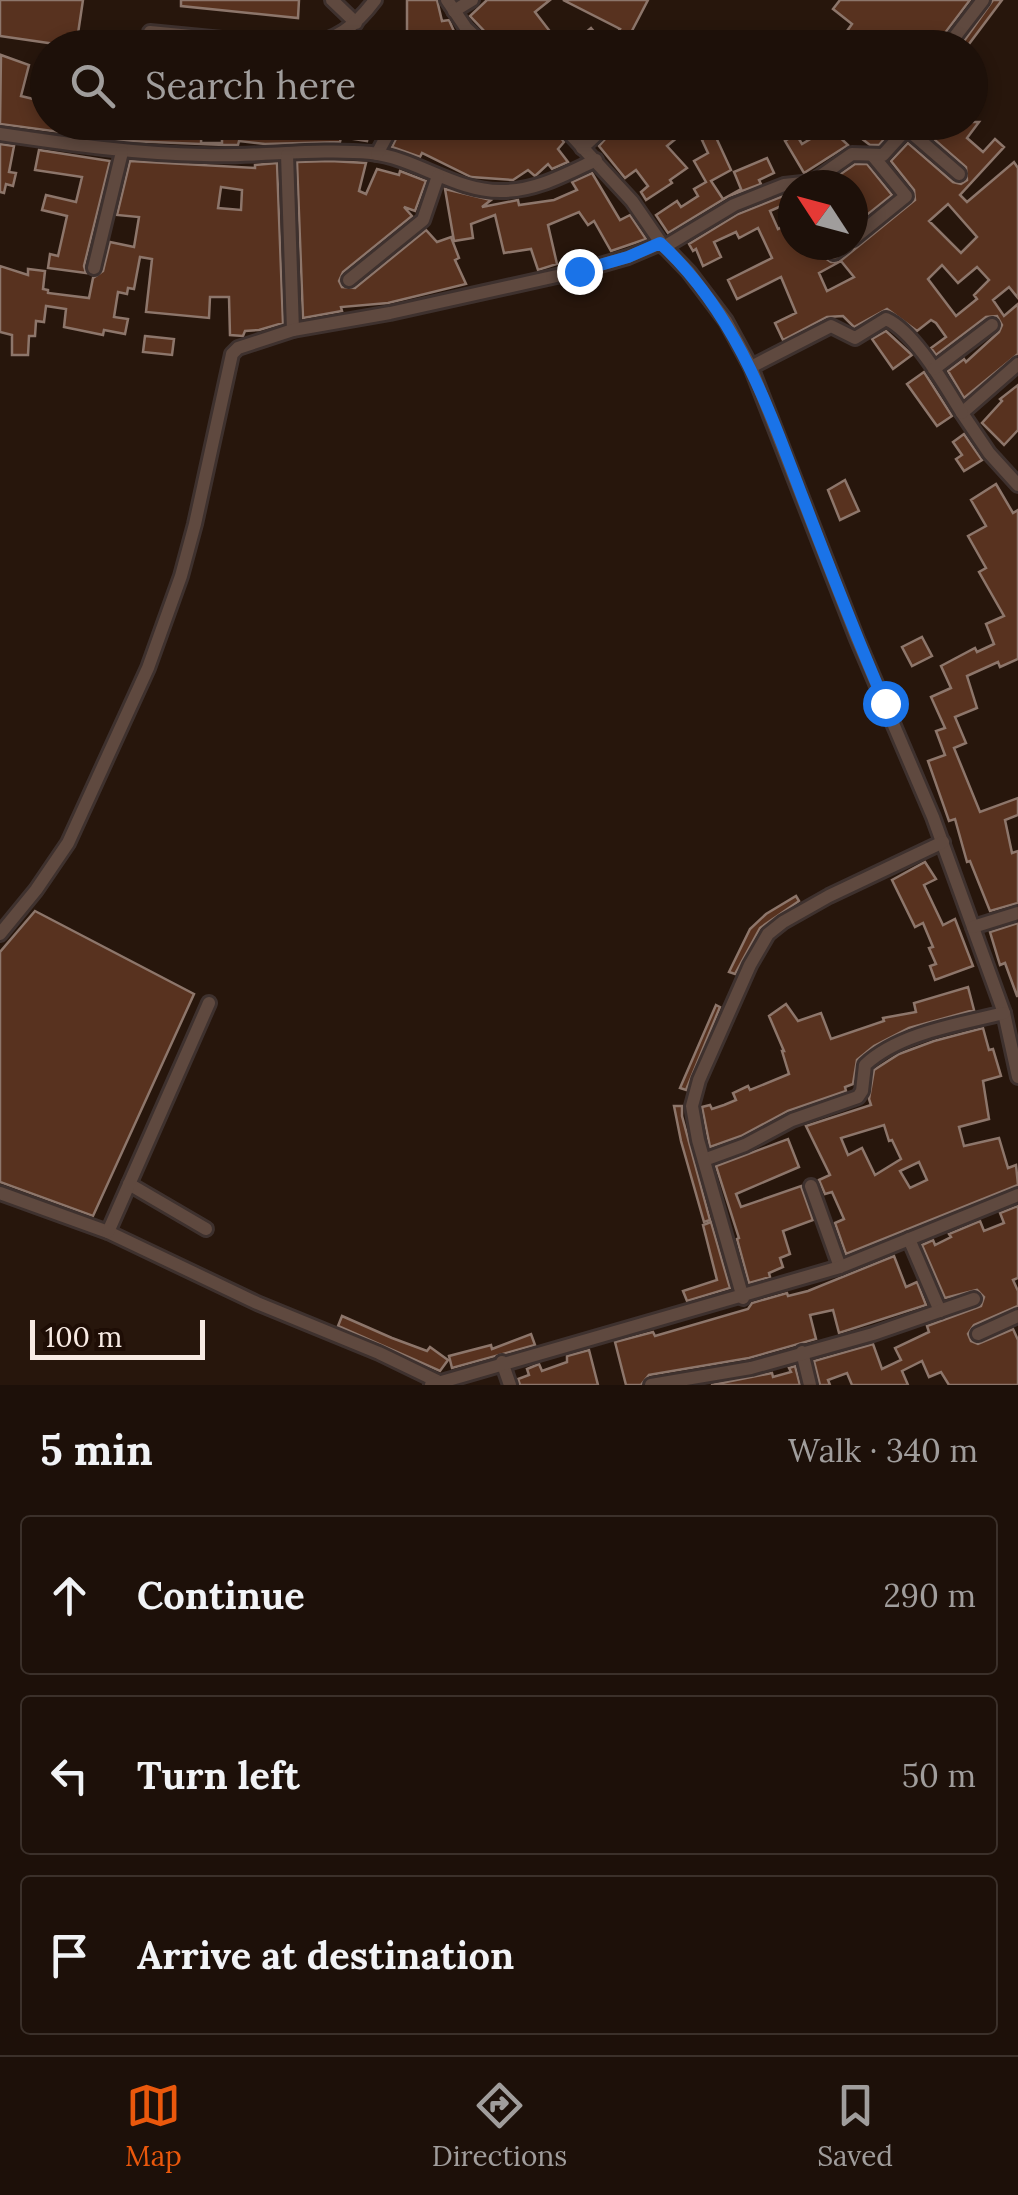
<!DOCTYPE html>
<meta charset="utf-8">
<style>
:root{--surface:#1d1009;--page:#251912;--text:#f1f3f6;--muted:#a09d9c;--line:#3b302a;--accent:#ea580c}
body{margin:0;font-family:Lora,serif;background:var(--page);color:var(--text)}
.compass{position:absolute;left:778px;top:170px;width:90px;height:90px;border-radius:50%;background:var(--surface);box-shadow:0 5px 15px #0003;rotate:306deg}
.scale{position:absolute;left:30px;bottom:25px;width:175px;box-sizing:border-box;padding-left:10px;border:5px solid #f8ebe4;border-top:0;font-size:28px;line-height:35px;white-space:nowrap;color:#f8ebe4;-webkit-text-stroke:8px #1e0d05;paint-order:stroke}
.stop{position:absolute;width:30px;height:30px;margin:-22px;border:8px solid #1a73e8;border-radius:50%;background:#fff}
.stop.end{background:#1a73e8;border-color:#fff;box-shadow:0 2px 10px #0008}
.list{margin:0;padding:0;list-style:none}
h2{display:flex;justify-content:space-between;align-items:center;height:130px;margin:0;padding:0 40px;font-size:42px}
h2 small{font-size:32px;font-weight:400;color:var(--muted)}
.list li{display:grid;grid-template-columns:65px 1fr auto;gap:30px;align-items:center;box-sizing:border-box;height:160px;margin:0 20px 20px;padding:0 20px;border:2px solid var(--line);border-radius:10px}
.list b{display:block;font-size:38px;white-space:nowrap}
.list em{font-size:32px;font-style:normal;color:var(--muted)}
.icon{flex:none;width:55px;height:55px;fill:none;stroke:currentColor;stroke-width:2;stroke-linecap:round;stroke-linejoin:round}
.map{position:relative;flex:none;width:1018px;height:1385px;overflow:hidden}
.search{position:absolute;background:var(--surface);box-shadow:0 5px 15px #0003;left:30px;right:30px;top:30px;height:110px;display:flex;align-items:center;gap:25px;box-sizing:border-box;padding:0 35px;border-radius:55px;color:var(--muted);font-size:38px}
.sheet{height:670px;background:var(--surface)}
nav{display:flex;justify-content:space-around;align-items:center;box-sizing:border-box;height:140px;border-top:2px solid var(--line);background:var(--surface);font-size:28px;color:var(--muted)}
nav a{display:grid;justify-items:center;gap:5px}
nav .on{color:var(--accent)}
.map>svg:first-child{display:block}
.building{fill:#58321f;stroke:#8d766b;stroke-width:2.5;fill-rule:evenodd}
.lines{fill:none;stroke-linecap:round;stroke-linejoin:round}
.minor-casing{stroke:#3e312e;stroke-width:18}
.minor{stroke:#5f493f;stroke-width:12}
.route{stroke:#1a73e8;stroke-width:12}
</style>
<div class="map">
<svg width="1018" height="1385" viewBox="0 0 1018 1385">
<rect width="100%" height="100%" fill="#27160c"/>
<g class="building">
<polygon points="0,0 83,0 76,47 0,36"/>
<polygon points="181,0 299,0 298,18 181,6"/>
<polygon points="407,0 437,0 442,21 449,20 457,38 421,45 420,40 407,40"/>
<polygon points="487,0 550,0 535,12 555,38 546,48 506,48 494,32 489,36 470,16"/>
<polygon points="563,0 648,0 623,48 567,48 591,28 607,47 620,29"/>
<polygon points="840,0 970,0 942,37 941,48 835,48 852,24 833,9"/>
<polygon points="993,0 1002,0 966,48 959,48"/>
<polygon points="1,55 29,65 21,96 46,102 48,122 134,126 134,122 202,122 201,143 222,143 222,122 371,122 367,141 341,137 340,142 265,144 239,141 238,145 225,145 128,141 0,124"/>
<polygon points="404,122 549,122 564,142 558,149 568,162 552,169 548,164 535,176 528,170 513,180 471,177 422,153 420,157 392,147"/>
<polygon points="620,122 658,122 663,128 676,122 684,132 667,146 687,168 670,180 672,183 646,200 641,192 648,186 636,170 625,178 599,146"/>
<polygon points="840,122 899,122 879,145 870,145"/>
<path d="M923,122H979L967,138L983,152L995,139L1004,147L960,195L967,202L1014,162L1018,168V298L1009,287L993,300L1004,316L1018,304V354L964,398L948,371L964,359L966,362L999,332L1002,325L997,316L986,317L936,355L931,348L946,337L936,323L931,320L917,331L887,309L854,327L843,316L827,317L783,340L775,323L796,313L781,277L737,299L728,280L772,258L758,228L739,238L736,232L714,242L721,257L703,266L696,249L693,251L689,244L738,214L783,196L786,204L770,211L778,229L793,222V245H803L806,251L818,245H828L825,258L831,262H839L915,200L914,190L891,161L908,143L953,182L961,184L967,180L966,167L921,128ZM948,204L977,237L961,253L929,221ZM841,261L854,277L827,291L819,273ZM942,265L958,283L977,267L989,280L974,295L977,299L956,316L928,279Z"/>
<polygon points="832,130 848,145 804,173 785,141 796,134 802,144 822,132 825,136"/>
<polygon points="714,133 731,170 711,181 723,199 741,189 734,172 767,158 774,173 759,180 761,184 729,196 668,233 656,215 677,201 681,207 698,196 694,189 706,182 694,161 708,153 702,140"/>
<polygon points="0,144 14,146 9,172 16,173 13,186 6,184 4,193 0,192"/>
<polygon points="39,150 110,161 84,266 86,273 48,268 50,254 58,256 67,216 42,210 46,195 76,202 82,177 35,170"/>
<path d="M130,161L255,168V165L277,163L283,323L259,330L245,331L243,336L230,335L229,297H210L209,318L146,312L152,259L140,257L134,289L128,288L127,294L118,292L114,317L128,319L125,334L104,330L103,335L64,327L66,309L46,306L44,322L36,321L35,336H29L28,355H12V335L0,332V266L28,275V269L45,271L43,289L48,290V293L89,298L93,278L103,271L110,242L134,247L139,217L117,215ZM221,187L242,190L241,210L218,208Z"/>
<polygon points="330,161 366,163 359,191 366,194 377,169 399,175 400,171 426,181 415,211 404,207 412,216 343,272 339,281 342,287 355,288 426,230 437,242 451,237 459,258 455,260 466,284 388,303 341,307 342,311 303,318 297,162"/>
<polygon points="855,164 867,164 892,195 853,226 853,185 825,185"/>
<polygon points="592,173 620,220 630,215 646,239 611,251 594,221 588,225 579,212 548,225 557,264 538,270 531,249 504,253 495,215 471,224 473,238 454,241 445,189 491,200 482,207 518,200 519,205 554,200 577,190 572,182"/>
<polygon points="886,331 912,355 893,369 872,339"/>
<polygon points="145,336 174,339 172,355 143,352"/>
<polygon points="924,372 952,416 937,426 907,384"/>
<polygon points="1018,385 1018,430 1004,445 982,423 1002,401 1000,399"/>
<polygon points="964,434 982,460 964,471 956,459 962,455 953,442"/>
<polygon points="845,480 859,511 840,520 828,490"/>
<polygon points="996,484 1013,513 1018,510 1018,659 1000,667 998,662 967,676 977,708 955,717 966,743 954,748 980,812 1018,798 1018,815 1005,820 1012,853 1018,851 1018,903 990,911 970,861 967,862 955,819 949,821 928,761 945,755 936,731 945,728 931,697 951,688 941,666 975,648 977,652 994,644 986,624 1004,616 979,572 986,568 968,536 986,526 971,500"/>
<polygon points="922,637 932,656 912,666 902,647"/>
<polygon points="925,862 936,879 924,885 943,925 955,919 973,966 935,980 930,966 936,964 929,948 933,947 923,923 915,927 892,880"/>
<polygon points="796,896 799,901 760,928 735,974 729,972 750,929 766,914"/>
<polygon points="35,911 194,994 93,1216 0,1182 0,952"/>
<polygon points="1018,923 1018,996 1017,996 1005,963 1000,965 990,932"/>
<polygon points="968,987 974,1010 909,1028 874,1046 857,1060 853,1084 845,1087 846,1091 788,1111 741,1136 710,1147 702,1107 710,1105 712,1109 724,1105 736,1100 733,1093 748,1086 750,1090 789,1074 782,1051 784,1051 769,1016 786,1004 798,1021 821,1013 831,1039 884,1021 883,1018 916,1012 914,1003"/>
<polygon points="716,1005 720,1007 686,1090 680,1088"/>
<path d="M983,1028L989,1050L993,1049L1001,1076L983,1081L989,1119L959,1127L964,1146L999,1138L1008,1168L1016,1165L1018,1185L846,1254L835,1223L844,1219L832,1192L825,1194L819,1180L830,1175L806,1126L871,1105L869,1099L874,1070L899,1054L934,1041ZM884,1125L889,1141L892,1140L901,1159L875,1175L862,1148L848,1155L841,1138ZM919,1162L927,1180L910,1188L900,1171Z"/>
<polygon points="674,1106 682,1106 682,1116 710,1220 704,1222 681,1141"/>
<polygon points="788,1139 799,1167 736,1194 741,1207 801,1186 813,1220 783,1231 790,1254 780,1258 783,1267 769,1273 770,1277 749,1283 737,1239 739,1238 716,1166"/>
<polygon points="1018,1206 1018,1278 1013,1280 1018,1291 1018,1306 974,1325 968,1334 971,1341 978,1344 1013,1329 1018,1340 1018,1385 949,1385 941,1372 929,1377 922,1361 902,1371 908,1385 852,1385 847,1373 828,1380 830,1385 820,1385 814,1361 873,1344 882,1369 901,1360 895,1348 929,1332 927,1326 981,1306 984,1297 977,1290 945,1298 922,1245 933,1240 935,1245 951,1237 949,1234 980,1221 984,1231 1004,1223 1000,1213"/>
<polygon points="711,1222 730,1288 687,1301 683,1291 717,1280 703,1225"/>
<polygon points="894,1256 906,1287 917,1282 926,1305 839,1333 833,1310 810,1315 816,1339 749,1358 649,1375 641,1385 626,1385 615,1342 653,1332 655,1336 748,1309 752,1303 787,1293 788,1296 808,1291"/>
<polygon points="342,1316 392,1338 427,1351 430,1347 448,1360 440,1371 338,1326"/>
<polygon points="531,1334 535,1345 452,1368 449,1356 491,1345 492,1349"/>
<polygon points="589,1350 598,1385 520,1385 518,1379 529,1375 527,1369 539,1364 542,1371 567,1362 567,1356"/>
<polygon points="795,1366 800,1385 711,1385 772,1373 773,1377 791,1372 789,1368"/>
</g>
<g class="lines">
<defs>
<g id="minor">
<polyline points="332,0 356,23"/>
<polyline points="447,0 466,28 487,48"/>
<polyline points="454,11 472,0"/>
<path d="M150,32L303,47C336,40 355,27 375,0"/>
<polyline points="950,43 983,0"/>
<polyline points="559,122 632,201 661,243 689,272 726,321 751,367 857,639 933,817 1004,1013 1018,1077"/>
<polyline points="907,129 959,174"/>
<path d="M0,134C68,144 135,154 204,155C260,157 316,148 371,153C416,158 456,192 502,191C536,191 566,174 596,160"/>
<polyline points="582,148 610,122"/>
<polyline points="377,154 394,122"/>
<polyline points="287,155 293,330"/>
<polyline points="853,239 906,196 873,156"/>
<polyline points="664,247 734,205 784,185 812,182 852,154 883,155 913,122"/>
<polyline points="834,253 845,245"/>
<polyline points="94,268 122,152"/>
<polyline points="349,280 423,220 438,176"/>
<polyline points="1018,364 962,413 989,453 1018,485"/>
<path d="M751,367L831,326L855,338L886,319C915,332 945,386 962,413"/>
<polyline points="934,369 992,325"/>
<polyline points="973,927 1018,913"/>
<polyline points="0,934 36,890 68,843 148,668 181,576 195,524 232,354 238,348 293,330 390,313 579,271 628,257 661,243"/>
<path d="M704,1160L745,1145L792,1120L858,1097L862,1091L865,1065C899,1033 960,1024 1004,1013"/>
<polyline points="129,1184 206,1229"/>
<polyline points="811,1186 840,1267"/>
<polyline points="0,1193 108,1232 257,1303 379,1353 437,1381"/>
<polyline points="108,1232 209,1003"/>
<polyline points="909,1239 940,1311"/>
<polyline points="743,1298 698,1140 692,1106 699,1080 750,965 768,934 783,922 829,896 943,842"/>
<polyline points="978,1334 1018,1316"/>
<polyline points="802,1352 810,1385"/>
<polyline points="502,1362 510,1385"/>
<polyline points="431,1385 840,1267 1018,1195"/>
<polyline points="651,1385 751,1368 873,1334 974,1299"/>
</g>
</defs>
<use href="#minor" class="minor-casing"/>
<use href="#minor" class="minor"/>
</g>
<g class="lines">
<path class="route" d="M579,271L628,257L660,243C735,312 767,404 802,496C829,566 855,635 885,703"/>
</g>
</svg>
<svg class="compass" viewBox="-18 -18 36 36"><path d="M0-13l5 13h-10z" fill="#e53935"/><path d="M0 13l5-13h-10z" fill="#a09d9c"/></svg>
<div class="scale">100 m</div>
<div class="stop" style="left:885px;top:703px"></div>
<div class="stop end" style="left:579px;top:271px"></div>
<div class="search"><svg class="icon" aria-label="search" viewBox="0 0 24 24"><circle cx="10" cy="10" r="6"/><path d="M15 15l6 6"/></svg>Search here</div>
</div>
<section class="sheet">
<h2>5 min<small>Walk · 340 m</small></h2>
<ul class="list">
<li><svg class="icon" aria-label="ahead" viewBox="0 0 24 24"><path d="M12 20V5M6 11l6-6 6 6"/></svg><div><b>Continue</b></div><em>290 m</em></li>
<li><svg class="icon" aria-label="left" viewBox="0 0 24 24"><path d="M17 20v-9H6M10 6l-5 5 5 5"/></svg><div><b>Turn left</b></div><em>50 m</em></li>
<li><svg class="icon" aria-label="arrive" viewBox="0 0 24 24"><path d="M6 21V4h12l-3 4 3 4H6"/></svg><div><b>Arrive at destination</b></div></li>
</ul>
</section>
<nav>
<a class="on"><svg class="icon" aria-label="map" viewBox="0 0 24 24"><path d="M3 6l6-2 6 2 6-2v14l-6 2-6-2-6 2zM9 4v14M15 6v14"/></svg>Map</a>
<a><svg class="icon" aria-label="directions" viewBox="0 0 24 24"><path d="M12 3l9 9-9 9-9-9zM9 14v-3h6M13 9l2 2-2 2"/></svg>Directions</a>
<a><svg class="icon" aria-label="saved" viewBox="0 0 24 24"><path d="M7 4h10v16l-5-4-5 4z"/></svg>Saved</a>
</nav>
